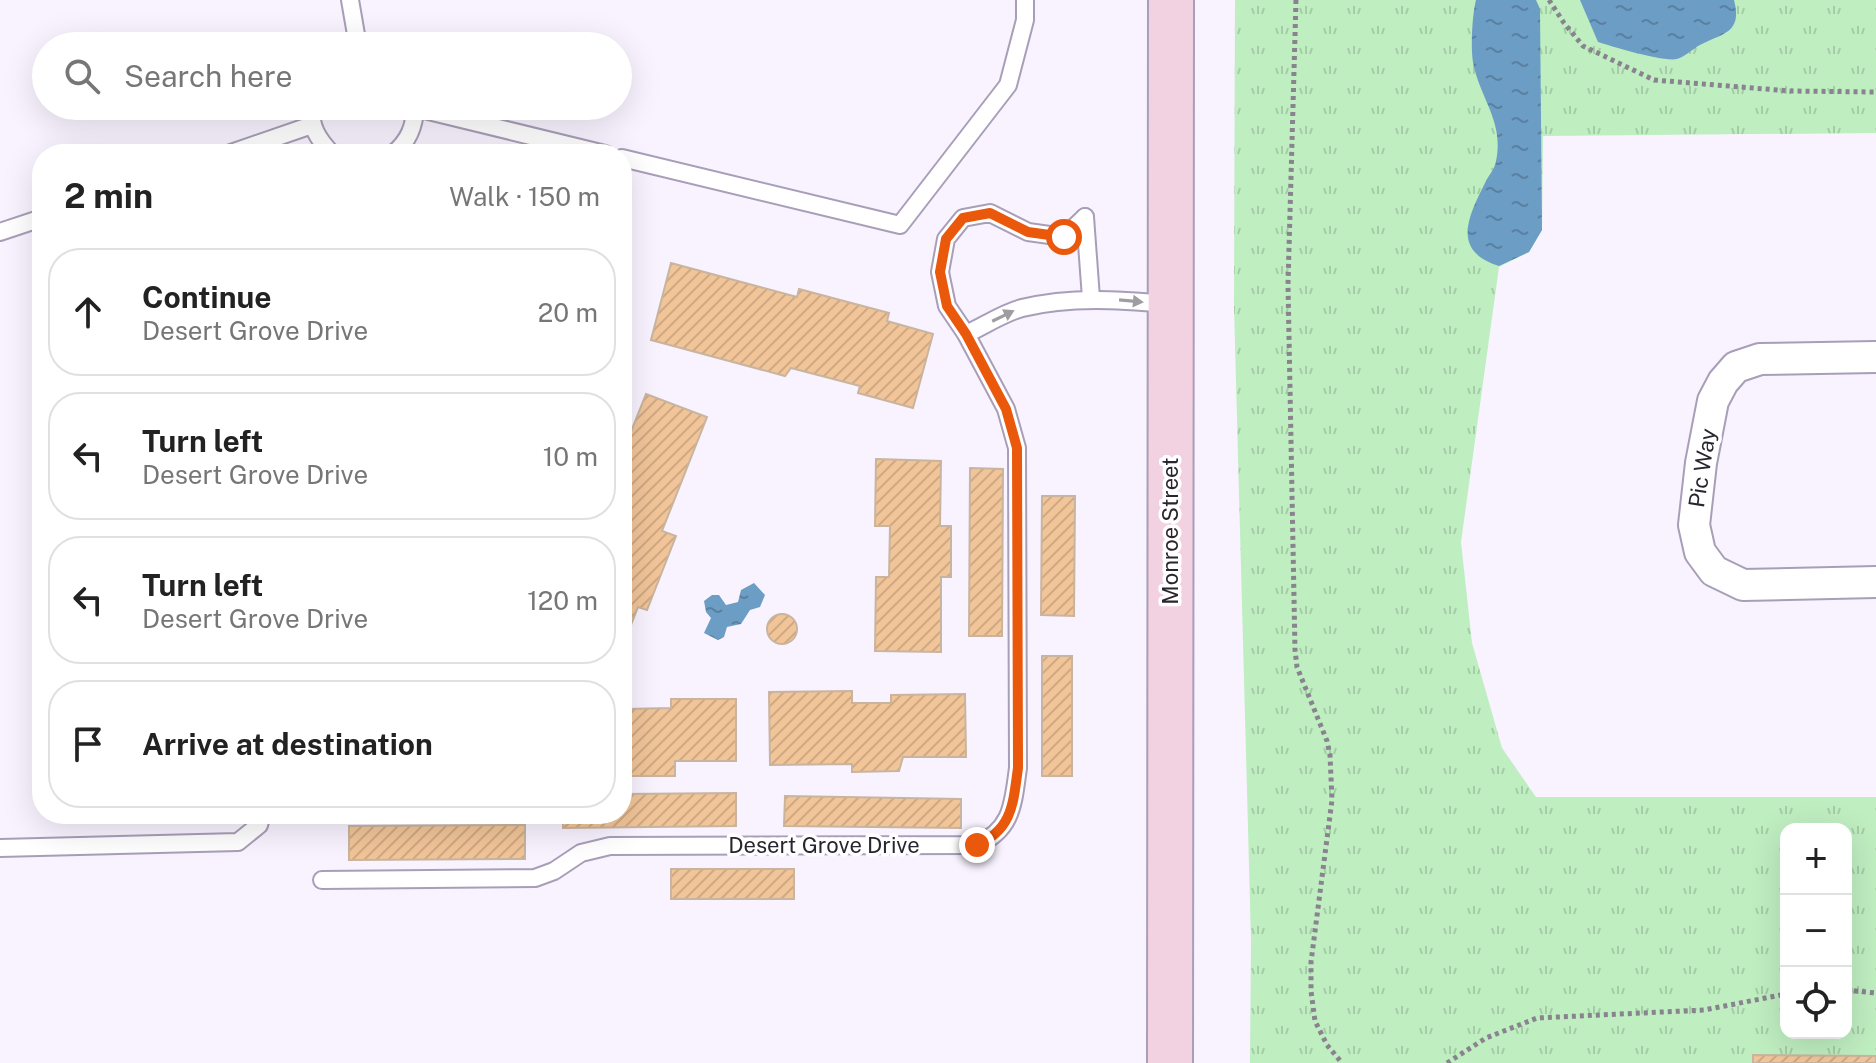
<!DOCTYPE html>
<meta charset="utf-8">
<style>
:root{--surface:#fff;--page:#f6f6f6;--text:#222;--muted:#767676;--line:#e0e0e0}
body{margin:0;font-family:"Public Sans",sans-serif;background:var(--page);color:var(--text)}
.controls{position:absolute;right:24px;bottom:24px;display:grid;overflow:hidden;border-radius:16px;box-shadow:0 8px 32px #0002}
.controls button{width:72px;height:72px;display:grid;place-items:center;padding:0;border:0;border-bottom:2px solid var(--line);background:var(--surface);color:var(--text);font:40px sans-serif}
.stop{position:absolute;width:24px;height:24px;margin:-18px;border:6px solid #ea580c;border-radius:50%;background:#fff}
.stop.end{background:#ea580c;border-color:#fff;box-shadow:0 2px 8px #0008}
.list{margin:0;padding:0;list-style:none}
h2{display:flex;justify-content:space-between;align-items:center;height:104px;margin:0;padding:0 32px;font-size:34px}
h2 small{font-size:26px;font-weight:400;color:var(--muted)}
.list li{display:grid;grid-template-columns:52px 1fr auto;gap:24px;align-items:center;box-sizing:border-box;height:128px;margin:0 16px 16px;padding:0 16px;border:2px solid var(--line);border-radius:32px}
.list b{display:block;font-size:30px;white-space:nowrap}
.list p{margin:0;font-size:26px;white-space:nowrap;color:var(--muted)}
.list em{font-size:26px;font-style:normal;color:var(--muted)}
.icon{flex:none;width:44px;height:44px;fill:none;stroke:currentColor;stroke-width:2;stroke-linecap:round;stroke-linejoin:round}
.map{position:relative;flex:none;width:1876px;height:1063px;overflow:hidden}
.search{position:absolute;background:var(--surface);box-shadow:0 8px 32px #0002;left:32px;top:32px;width:600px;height:88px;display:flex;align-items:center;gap:20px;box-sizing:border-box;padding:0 28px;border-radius:44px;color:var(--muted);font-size:30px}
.panel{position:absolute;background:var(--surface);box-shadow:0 8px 32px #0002;left:32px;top:144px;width:600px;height:680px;border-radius:32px}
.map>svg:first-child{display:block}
.grass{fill:url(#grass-tufts);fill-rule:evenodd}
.water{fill:url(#water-ripples)}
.building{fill:url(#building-hatch);stroke:#c9b49f;stroke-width:2}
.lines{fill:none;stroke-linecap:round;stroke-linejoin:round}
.service-casing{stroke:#a99eb8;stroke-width:20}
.minor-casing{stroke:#a99eb8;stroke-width:34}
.secondary-casing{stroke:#a99eb8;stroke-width:48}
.path{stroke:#88838e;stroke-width:5;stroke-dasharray:4 4;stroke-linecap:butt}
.service{stroke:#fff;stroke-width:16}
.minor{stroke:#fff;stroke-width:30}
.secondary{stroke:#f2d1e1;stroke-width:44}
.oneway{fill:#9f9da1}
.route{stroke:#ea580c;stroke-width:10}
.labels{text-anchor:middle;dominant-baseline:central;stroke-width:7;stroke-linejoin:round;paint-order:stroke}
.street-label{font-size:22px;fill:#29252f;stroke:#fff}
</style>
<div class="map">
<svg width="1876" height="1063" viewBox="0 0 1876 1063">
<defs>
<pattern id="grass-tufts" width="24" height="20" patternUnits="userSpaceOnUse" patternTransform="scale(2)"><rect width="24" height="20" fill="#bfeec1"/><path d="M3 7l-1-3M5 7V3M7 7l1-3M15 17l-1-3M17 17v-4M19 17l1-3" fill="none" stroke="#a4cca6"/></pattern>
<pattern id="water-ripples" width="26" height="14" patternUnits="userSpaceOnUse" patternTransform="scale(2)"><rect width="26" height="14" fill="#6c9dc4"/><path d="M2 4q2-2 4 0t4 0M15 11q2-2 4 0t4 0" fill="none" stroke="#5980a0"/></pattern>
<pattern id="building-hatch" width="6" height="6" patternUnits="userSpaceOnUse" patternTransform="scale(2)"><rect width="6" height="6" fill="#f2c598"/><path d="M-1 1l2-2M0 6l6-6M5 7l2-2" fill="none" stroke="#d0a983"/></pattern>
</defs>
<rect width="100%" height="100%" fill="#f8f3fe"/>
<path class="grass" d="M1235,0H1876V133L1543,136L1542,230L1529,252L1499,267L1461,542L1472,643L1502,748L1536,797H1876V1056L1753,1055V1063H1250L1251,940L1234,307ZM1786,829H1846V1033H1786Z"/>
<g class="water">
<path d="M1476,0H1536L1540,9L1542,230L1529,252L1499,266C1451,251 1468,217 1485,183C1488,176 1495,169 1496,161C1504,123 1482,101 1474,67C1470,53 1472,15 1476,0Z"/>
<path d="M1580,0H1734C1743,34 1722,33 1698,46C1692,50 1684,57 1677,59C1663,62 1614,47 1598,42Z"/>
<polygon points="754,583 765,595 760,607 750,610 741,624 727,627 724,637 718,640 704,633 711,618 706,612 704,601 712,595 719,595 726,605 738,602 741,590"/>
</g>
<g class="building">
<polygon points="671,263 797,297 799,289 889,313 887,321 933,334 913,408 858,393 860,386 791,368 785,376 651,340"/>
<polygon points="646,394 707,417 662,531 676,536 647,610 638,607 622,648 622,434 630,434"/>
<polygon points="876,459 941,461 940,526 951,526 951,577 941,577 941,652 875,651 876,577 889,577 890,526 875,526"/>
<polygon points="970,468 1003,469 1002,636 969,636"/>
<polygon points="1042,496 1075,496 1074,616 1041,615"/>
<circle cx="782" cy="629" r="15"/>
<rect x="1042" y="656" width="30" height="120"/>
<polygon points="852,691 852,703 891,703 891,695 965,694 966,757 903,757 899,771 852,772 852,764 770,765 769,692"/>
<polygon points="622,697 626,697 626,709 671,708 671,699 736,699 736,761 675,761 675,776 630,776 629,765 622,765"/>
<polygon points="736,793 736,826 563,828 563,814 622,814 622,794"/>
<polygon points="785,796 961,799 961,828 784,826"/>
<polygon points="525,825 525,859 349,860 349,826"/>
<rect x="671" y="869" width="123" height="30"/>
<polygon points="1753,1055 1876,1056 1876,1063 1753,1063"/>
</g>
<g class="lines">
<defs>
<g id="service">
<polyline points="350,0 358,46"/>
<path d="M311,106C310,127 318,139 332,154"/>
<polyline points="416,108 605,154"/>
<polyline points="228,154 312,125"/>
<path d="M393,154C409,141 415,126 415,106"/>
<polyline points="622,158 900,225 1008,85 1025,20 1025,0"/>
<polyline points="1085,217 1091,298"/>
<polyline points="0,232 42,218"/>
<path d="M966,334C984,326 1003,313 1022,308C1072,296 1120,300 1170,304"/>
<polyline points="0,848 238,842 259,825 262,814"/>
<path d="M322,880L535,878L554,871L581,853L610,846L977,845C1013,829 1013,803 1018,768L1017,448L1006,409L966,334L947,306L940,272L946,239L963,218L990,213L1028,232L1064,237L1085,217"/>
</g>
<polyline id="minor" points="1876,357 1760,359 1736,367 1723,382 1713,401 1701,463 1694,525 1700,552 1714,571 1743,585 1876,582"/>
<polyline id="secondary" points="1170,1063 1171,0"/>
</defs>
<use href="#service" class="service-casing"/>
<use href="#minor" class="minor-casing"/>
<use href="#secondary" class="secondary-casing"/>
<g class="path">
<polyline points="1296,0 1288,284 1295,650 1297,667 1327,741 1330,755 1332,800 1311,962 1311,991 1315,1021 1327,1045 1342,1063"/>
<polyline points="1549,0 1564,23 1583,46 1654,80 1790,91 1876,92"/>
<polyline points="1846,990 1876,993"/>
<polyline points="1447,1063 1486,1038 1537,1018 1704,1010 1786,994"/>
</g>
<use href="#service" class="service"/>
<use href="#minor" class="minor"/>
<use href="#secondary" class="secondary"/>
</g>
<defs><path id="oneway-solid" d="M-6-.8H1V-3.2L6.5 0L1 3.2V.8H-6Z" transform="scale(2)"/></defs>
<g class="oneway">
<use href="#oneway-solid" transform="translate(1131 301) rotate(5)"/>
<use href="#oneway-solid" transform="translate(1003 316) rotate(-26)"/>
</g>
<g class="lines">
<path class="route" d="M977,845C1013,829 1013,803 1018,768L1017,448L1006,409L966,334L947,306L940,272L946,239L963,218L990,213L1028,232L1064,237"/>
</g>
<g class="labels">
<g class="street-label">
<text transform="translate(1702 468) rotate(-81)">Pic Way</text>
<text transform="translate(1170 531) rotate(-90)">Monroe Street</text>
<text x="824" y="845">Desert Grove Drive</text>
</g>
</g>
</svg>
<div class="controls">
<button>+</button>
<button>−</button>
<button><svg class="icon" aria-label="locate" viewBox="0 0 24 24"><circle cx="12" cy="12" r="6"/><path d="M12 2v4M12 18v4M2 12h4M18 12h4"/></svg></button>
</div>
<div class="stop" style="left:1064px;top:237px"></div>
<div class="stop end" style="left:977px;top:845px"></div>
<div class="search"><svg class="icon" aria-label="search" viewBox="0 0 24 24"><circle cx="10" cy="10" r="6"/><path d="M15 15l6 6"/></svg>Search here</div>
<section class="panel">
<h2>2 min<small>Walk · 150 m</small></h2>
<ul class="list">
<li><svg class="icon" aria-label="ahead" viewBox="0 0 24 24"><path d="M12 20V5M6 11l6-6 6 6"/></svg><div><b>Continue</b><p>Desert Grove Drive</p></div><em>20 m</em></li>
<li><svg class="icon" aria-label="left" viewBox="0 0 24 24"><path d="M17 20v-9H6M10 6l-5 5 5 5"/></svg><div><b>Turn left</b><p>Desert Grove Drive</p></div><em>10 m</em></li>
<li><svg class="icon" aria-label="left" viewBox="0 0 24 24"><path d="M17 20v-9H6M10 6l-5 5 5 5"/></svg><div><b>Turn left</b><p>Desert Grove Drive</p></div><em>120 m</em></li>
<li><svg class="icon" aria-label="arrive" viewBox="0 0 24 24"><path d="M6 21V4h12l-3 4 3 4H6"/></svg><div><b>Arrive at destination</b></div></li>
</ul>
</section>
</div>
